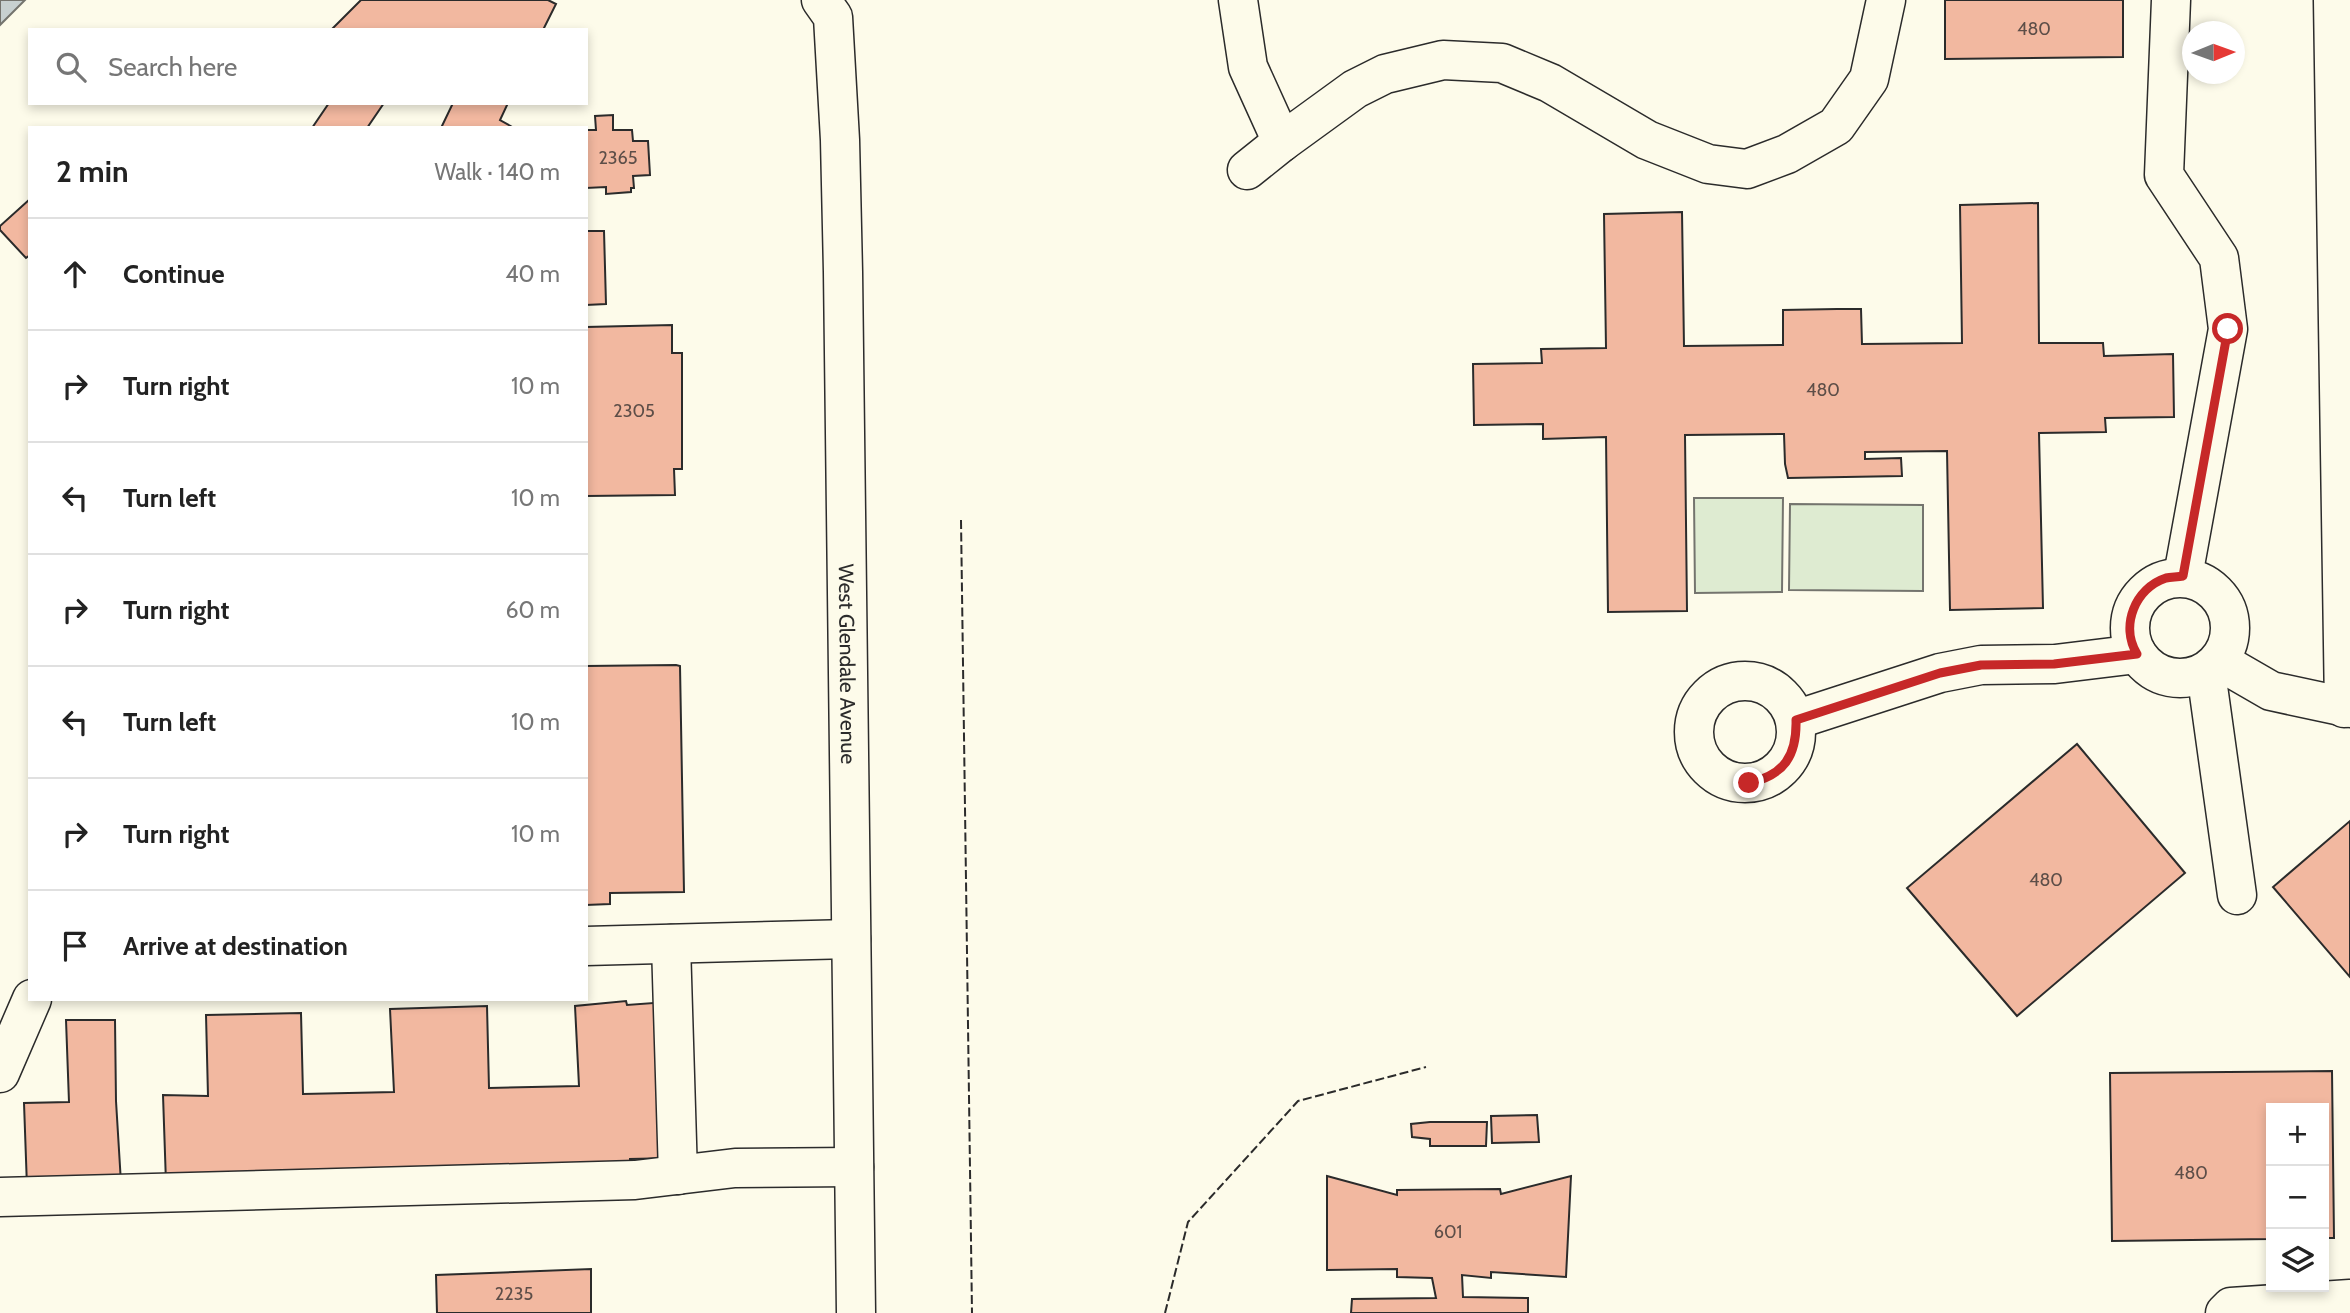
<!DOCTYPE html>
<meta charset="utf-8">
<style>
:root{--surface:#fff;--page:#f6f6f6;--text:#222;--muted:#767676;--line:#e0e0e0}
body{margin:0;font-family:Cabin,sans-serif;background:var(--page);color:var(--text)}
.controls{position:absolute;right:21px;bottom:21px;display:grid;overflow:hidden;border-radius:0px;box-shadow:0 4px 10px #0003}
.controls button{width:63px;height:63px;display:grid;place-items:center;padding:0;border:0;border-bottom:2px solid var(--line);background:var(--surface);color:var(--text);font:35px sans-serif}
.compass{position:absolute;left:2182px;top:21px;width:63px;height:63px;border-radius:50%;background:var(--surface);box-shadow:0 4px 10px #0003;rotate:89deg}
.stop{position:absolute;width:21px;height:21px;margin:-16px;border:5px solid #c62828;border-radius:50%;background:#fff}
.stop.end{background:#c62828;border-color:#fff;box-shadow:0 2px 7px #0008}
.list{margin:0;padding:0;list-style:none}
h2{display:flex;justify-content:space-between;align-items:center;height:91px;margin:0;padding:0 28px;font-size:30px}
h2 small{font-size:23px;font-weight:400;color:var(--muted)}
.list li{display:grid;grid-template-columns:46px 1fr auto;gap:21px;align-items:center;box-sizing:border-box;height:112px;padding:0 28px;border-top:2px solid var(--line)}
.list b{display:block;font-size:26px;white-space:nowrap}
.list em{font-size:23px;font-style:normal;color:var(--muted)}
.icon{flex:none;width:38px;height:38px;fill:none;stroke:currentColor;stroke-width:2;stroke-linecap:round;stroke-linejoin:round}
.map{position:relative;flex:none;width:2350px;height:1313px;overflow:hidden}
.search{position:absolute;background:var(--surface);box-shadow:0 4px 10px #0003;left:28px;top:28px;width:560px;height:77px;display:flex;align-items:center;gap:18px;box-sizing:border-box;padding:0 24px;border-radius:0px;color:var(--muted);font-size:26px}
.panel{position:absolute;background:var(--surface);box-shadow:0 4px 10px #0003;left:28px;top:126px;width:560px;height:875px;border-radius:0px}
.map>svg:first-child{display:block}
.green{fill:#deebd1;stroke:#74746e;stroke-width:2}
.water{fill:#c7d0d0;stroke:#74746e;stroke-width:2}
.building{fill:#f2b8a0;stroke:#2b2b2b;stroke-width:2}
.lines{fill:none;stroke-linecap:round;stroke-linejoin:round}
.minor-casing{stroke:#2b2b2b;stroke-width:41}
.major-casing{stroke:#2b2b2b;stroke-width:41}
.minor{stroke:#fdfbea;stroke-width:38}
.major{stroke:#fdfbea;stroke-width:38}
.fence{stroke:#2b2b2b;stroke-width:2;stroke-dasharray:9 3.5;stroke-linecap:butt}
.route{stroke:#c62828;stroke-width:9}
.labels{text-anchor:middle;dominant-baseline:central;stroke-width:5;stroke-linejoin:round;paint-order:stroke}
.number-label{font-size:18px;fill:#5d4e48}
.street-label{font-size:21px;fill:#2b2b2b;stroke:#fdfbea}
</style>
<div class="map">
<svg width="2350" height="1313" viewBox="0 0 2350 1313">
<rect width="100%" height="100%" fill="#fdfbea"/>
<g class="green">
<polygon points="1694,498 1783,498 1782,592 1695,593"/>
<polygon points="1790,504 1923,505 1923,591 1789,590"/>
</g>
<polygon class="water" points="0,0 25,0 0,25"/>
<g class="building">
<polygon points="361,0 548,0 556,4 543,30 331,30"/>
<polygon points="1945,0 2123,0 2123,57 1945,59"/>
<polygon points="329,103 384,103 367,128 312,128"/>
<polygon points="453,103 508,103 500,120 514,128 441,128"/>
<polygon points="613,115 613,130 632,130 633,141 648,141 650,175 633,176 634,188 631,188 631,192 606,194 606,187 586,188 586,130 596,130 595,116"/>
<polygon points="30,199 30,255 26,258 0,230 0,226"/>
<polygon points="2038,203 2039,343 2103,343 2104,356 2173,354 2174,417 2105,418 2106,432 2039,433 2043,608 1950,610 1947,451 1865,452 1865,459 1901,458 1902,476 1788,478 1785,464 1784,434 1685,435 1687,611 1608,612 1606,437 1543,439 1543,424 1474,425 1473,364 1542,363 1541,349 1606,348 1604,214 1682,212 1684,346 1783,345 1783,310 1837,309 1861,309 1862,344 1962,343 1960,205"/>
<polygon points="586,231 604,231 606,304 586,305"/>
<polygon points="672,325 672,353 682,353 682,469 674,469 675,495 586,496 586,327"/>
<polygon points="676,665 680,666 684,892 610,893 610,904 586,905 586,666"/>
<polygon points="2077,744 2185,873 2017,1016 1907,888"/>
<polygon points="2350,821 2350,977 2273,887"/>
<polygon points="626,1001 627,1005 667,1002 674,1158 630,1159 630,1166 166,1183 163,1095 208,1096 206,1015 301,1013 303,1094 394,1092 390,1009 487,1006 489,1088 579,1086 575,1006"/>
<polygon points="66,1020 115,1020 116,1101 121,1183 27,1187 24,1103 69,1102"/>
<polygon points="2332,1071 2334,1238 2324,1238 2324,1108 2271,1108 2271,1239 2112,1241 2110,1073"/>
<polygon points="1537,1115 1539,1142 1492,1143 1491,1116"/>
<polygon points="1430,1122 1487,1122 1486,1146 1430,1146 1430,1139 1412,1137 1411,1124"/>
<polygon points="1327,1176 1397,1195 1397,1190 1500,1189 1501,1194 1571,1176 1566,1277 1491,1272 1491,1278 1462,1275 1463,1297 1528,1298 1528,1313 1351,1313 1352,1299 1436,1298 1432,1278 1397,1277 1397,1269 1327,1270"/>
<polygon points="591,1269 591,1313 437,1313 436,1275"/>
</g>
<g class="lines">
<defs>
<g id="minor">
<polyline points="1238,0 1248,67 1282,142 1355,89 1385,74 1443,60 1502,63 1550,83 1647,140 1708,164 1747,169 1787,154 1836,126 1869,79 1886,0"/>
<polyline points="2171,0 2164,175 2219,258 2228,329 2183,576"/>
<polyline points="2333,0 2344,708"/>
<polyline points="1247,170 1282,142"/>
<circle cx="2180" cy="628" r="50"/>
<polyline points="2219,661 2271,691 2350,708"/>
<polyline points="2206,672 2237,895"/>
<circle cx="1745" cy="732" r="51"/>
<polyline points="1795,720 1940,673 1981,665 2055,664 2137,654"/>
<polyline points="671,944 678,1175"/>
<polyline points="586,946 851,939"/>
<polyline points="0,1073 32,999"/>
<polyline points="0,1197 635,1180 735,1168 854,1167"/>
<polyline points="2225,1313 2231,1307 2350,1299"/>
</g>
<g id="major">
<path id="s1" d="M821,0L833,17L840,140L843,272L856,1313"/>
</g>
</defs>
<use href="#minor" class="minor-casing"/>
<use href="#major" class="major-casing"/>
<use href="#minor" class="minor"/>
<use href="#major" class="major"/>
<g class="fence">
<polyline points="961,520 972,1313"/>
<polyline points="1165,1313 1188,1222 1298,1101 1426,1067"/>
</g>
</g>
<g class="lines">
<path class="route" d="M1749,783C1784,775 1797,756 1796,720L1940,673L1981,665L2054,664L2137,654C2120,626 2135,588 2166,578C2171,577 2178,577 2183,576L2228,329"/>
</g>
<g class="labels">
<g class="number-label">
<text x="2034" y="29">480</text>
<text x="618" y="158">2365</text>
<text x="1823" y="390">480</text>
<text x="634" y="411">2305</text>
<text x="2046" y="880">480</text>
<text x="2191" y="1173">480</text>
<text x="1448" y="1232">601</text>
<text x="514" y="1294">2235</text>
</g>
<g class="street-label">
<text stroke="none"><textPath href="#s1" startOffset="668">West Glendale Avenue</textPath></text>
</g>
</g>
</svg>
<div class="controls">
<button>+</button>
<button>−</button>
<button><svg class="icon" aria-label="layers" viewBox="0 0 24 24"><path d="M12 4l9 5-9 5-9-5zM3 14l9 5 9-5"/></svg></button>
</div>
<svg class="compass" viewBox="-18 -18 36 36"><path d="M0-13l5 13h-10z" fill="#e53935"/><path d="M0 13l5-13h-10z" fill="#767676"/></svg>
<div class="stop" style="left:2228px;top:329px"></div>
<div class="stop end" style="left:1749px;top:783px"></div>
<div class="search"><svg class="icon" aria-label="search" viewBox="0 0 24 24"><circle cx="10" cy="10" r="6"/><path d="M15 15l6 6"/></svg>Search here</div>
<section class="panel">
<h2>2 min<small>Walk · 140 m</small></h2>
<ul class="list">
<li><svg class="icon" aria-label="ahead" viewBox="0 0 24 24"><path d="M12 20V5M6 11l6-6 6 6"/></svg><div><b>Continue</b></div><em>40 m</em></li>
<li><svg class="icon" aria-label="right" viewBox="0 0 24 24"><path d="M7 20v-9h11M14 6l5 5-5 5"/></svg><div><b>Turn right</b></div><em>10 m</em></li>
<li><svg class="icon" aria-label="left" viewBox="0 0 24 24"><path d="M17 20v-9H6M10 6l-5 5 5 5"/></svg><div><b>Turn left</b></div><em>10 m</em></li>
<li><svg class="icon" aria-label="right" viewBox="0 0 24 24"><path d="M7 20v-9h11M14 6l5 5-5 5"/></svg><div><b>Turn right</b></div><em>60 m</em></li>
<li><svg class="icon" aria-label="left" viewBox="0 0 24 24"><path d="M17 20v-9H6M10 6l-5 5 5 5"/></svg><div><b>Turn left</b></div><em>10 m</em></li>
<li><svg class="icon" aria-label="right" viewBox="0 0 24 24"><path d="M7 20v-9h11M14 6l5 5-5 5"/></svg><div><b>Turn right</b></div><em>10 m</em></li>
<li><svg class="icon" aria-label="arrive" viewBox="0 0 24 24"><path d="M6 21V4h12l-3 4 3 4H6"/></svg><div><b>Arrive at destination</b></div></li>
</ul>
</section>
</div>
